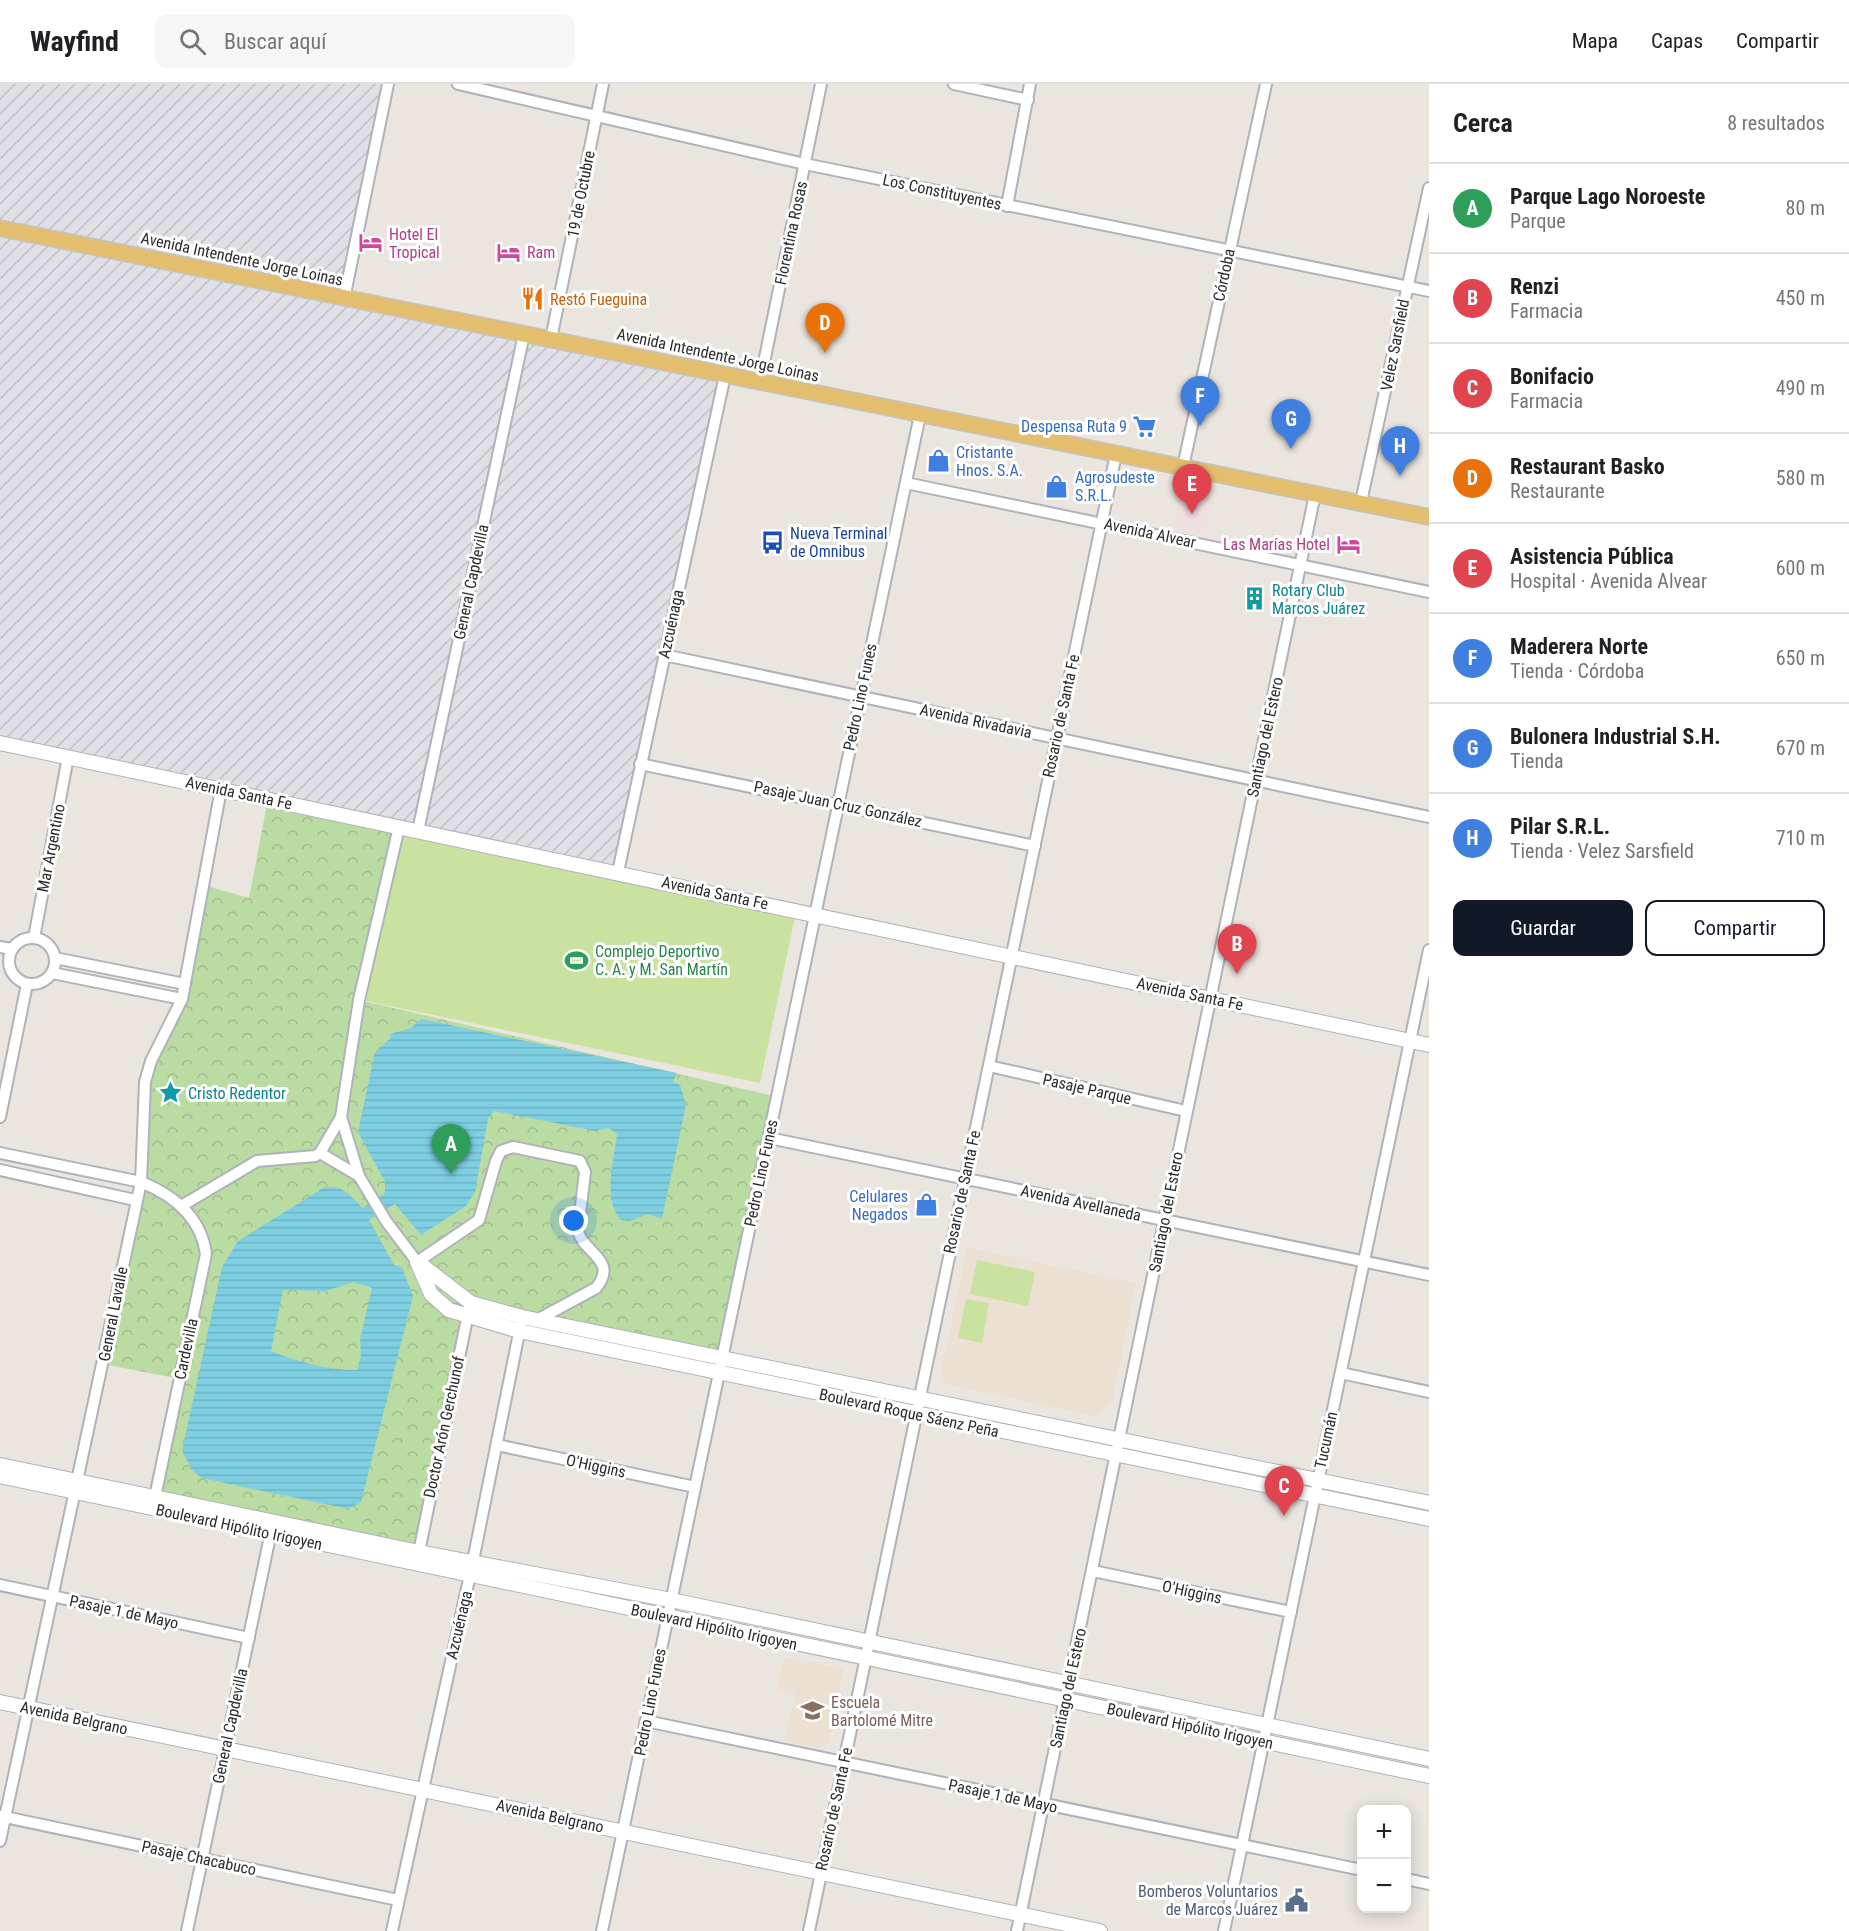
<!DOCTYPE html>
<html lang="es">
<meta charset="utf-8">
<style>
:root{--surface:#fff;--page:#f6f6f6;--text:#202124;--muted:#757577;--line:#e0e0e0;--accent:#111827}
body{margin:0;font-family:"Roboto Condensed",sans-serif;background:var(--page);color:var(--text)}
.controls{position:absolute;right:18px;bottom:18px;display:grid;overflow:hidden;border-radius:12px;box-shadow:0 3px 15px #0003}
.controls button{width:54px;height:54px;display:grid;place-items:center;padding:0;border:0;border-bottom:2px solid var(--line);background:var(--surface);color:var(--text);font:30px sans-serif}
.you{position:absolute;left:574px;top:1137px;width:21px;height:21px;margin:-15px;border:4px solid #fff;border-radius:50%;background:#1a73e8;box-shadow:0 0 0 9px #1a73e833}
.badge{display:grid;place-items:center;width:39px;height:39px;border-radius:50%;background:var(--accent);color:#fff;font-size:20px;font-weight:700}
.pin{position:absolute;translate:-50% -50px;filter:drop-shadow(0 2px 3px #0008)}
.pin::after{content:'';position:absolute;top:32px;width:21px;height:18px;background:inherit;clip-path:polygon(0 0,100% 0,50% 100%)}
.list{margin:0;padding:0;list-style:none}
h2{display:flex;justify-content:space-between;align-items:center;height:78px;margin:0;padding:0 24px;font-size:26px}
h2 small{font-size:20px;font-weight:400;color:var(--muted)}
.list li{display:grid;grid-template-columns:39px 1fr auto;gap:18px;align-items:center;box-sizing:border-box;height:90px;padding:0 24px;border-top:2px solid var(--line)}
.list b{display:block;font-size:22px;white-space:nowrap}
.list p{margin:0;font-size:20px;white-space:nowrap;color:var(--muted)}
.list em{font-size:20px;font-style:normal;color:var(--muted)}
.actions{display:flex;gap:12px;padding:18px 24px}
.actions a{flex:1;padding:14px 0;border:2px solid var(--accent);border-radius:12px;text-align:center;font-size:21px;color:var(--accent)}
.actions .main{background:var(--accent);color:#fff}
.icon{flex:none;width:33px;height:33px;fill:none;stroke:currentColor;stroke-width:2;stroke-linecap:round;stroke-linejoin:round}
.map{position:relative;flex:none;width:1429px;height:1847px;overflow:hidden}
header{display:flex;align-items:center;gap:36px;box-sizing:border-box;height:84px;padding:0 30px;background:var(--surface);border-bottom:2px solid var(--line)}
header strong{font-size:28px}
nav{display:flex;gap:33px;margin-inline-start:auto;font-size:21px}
.search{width:420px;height:54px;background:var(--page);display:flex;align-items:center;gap:15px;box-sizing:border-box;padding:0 21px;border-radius:12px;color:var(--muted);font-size:22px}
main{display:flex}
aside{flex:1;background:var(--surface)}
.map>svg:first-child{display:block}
.industrial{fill:url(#industrial-furrows)}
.education{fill:#ebe0d1}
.medical{fill:#f1dee0}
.grass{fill:#badca2}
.park{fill:url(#park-crowns)}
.pitch{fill:#cae29f}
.water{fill:url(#water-rules);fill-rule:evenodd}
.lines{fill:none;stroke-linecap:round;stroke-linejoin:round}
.street-casing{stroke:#afb2ba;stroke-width:14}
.secondary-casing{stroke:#afb2ba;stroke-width:16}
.primary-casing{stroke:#c4c4c4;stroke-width:18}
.street{stroke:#fff;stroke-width:10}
.secondary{stroke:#fff;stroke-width:14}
.primary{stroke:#e2be6e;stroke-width:15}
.labels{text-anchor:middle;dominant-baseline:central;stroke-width:6;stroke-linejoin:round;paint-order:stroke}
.street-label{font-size:16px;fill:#2b2b2b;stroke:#fff}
.hotel-label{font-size:16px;fill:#b23c85;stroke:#fff;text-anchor:start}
.food-label{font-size:16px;fill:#c56008;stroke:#fff;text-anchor:start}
.shop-label{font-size:16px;fill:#366cbe;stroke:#fff;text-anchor:end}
.transit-label{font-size:16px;fill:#164399;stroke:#fff;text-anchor:start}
.culture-label{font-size:16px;fill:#0d838f;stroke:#fff;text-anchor:start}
.leisure-label{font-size:16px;fill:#27864d;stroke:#fff;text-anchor:start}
.education-label{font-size:16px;fill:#785e54;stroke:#fff;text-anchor:start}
.service-label{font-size:16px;fill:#4e5e75;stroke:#fff;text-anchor:end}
</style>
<header>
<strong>Wayfind</strong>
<div class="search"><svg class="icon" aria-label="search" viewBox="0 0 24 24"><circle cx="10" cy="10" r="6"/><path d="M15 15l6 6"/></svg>Buscar aquí</div>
<nav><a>Mapa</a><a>Capas</a><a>Compartir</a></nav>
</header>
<main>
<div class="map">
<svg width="1429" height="1847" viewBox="0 0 1429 1847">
<defs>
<pattern id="industrial-furrows" width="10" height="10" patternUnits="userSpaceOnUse" patternTransform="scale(1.5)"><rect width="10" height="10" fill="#e0dfe5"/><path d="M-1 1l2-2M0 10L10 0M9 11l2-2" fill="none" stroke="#c0c0c5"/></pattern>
<pattern id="park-crowns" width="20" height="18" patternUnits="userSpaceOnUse" patternTransform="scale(1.5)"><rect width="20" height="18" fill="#badca2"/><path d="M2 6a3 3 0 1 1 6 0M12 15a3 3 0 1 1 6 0" fill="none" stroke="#a0bd8c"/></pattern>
<pattern id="water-rules" width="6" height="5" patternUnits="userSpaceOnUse" patternTransform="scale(1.5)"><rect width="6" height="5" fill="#7ecfe2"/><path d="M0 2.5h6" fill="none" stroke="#6db2c2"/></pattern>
</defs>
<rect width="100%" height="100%" fill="#ebe5df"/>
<polygon class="industrial" points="0,0 388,0 344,215 725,291 618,788 0,659"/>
<g class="education">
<polygon points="967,1164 1136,1199 1112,1317 1097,1332 944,1300 940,1295"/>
<polygon points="784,1573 844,1585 828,1660 821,1664 785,1657 795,1609 777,1605"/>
</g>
<polygon class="medical" points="1180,409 1211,415 1205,451 1174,445"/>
<polygon class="grass" points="557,1244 1429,1425 1429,1431 555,1250"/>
<polygon class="park" points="268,715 399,743 359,916 778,1013 723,1273 471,1219 419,1468 155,1413 180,1295 103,1280 135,1116 145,998 176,928 203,801 249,814"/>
<g class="pitch">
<polygon points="401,750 795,833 760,999 366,917"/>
<polygon points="977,1176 1035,1188 1028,1222 970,1210"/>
<polygon points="966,1215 989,1219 982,1259 958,1254"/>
</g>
<path class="water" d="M421,935L677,989L673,998L680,1001L686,1021L662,1135L648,1130L630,1137L621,1136C602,1115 614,1076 617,1050L608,1044L595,1047L494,1027L488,1035L475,1108L466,1122L421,1151L395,1120L369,1136L394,1181L402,1183L413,1212L361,1418L348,1425L202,1394L192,1386L182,1367L222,1183L238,1157L323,1104C342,1099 350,1112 363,1124L385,1109V1098L358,1048L375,968L391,954L390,950L411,944ZM353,1198L372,1204L360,1255L361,1272L357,1286C327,1286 298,1278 271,1267L283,1206L326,1207Z"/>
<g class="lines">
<defs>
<g id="street">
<polyline points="458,0 805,80 1429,207"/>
<polyline points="954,0 1028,16"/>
<polyline points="1007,122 1030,0"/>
<polyline points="344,215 388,0"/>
<polyline points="551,255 603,0"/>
<polyline points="760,298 821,0"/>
<polyline points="1183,383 1266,0"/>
<polyline points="906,399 1429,508"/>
<polyline points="1361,418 1429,104"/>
<polyline points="664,571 1429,733"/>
<polyline points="640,680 1035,762"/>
<polyline points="418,747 524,250"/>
<polyline points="618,788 725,291"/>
<circle cx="32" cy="877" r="23"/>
<polyline points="34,854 68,673"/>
<polyline points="0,863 12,865"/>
<polyline points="55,874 185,900"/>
<polyline points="52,889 182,915"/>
<polyline points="989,982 1186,1027"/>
<polyline points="0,1033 27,900"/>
<path d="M341,1033L359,1092L386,1137L417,1178L479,1136L496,1077L501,1067L513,1063L580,1077L585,1088L578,1147C583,1169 619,1176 596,1204L537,1236"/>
<polyline points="769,1054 1429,1191"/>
<path d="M0,1069L141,1098C173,1111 201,1133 206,1170L155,1413"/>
<polyline points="320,1069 359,1092"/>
<polyline points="0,1086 135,1116"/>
<polyline points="183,1121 257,1077 315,1072 320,1069 341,1033 359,916 399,743"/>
<polyline points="1341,1289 1429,1308"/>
<polyline points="497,1361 695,1403"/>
<polyline points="419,1468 469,1225"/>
<polyline points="1093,1487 1291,1528"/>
<polyline points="0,1501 249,1554"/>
<polyline points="646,1637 1362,1786"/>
<polyline points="0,1732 398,1816"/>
<polyline points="0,1757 141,1098 145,998 151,977 182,915 221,705"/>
<polyline points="1406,1795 1429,1800"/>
<polyline points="187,1847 272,1443"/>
<polyline points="392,1847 473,1477 521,1239"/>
<polyline points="602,1847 920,331"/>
<polyline points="809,1847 1116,370"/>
<polyline points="1017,1847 1315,410"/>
<polyline points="1224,1847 1429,866"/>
</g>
<g id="secondary">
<polyline points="0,659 1429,961"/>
<polyline points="417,1178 431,1210 449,1226 519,1247 1429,1435"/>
<polyline points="419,1179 471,1219 522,1233 1429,1419"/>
<polyline points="0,1381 419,1468 671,1516 1429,1675"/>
<polyline points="0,1392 1429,1692"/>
<polyline points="0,1618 1100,1847"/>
</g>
<polyline id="primary" points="0,144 1429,433"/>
</defs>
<use href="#street" class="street-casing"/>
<use href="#secondary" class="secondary-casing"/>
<use href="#primary" class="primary-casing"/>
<use href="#street" class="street"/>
<use href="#secondary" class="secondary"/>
<use href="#primary" class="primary"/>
</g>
<defs>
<symbol id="hotel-bare" viewBox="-9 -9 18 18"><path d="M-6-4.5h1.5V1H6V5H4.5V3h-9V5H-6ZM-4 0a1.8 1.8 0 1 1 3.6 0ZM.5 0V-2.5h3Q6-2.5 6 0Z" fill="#d1479c" stroke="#fff" stroke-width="2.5" paint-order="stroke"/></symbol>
<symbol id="restaurant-bare" viewBox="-9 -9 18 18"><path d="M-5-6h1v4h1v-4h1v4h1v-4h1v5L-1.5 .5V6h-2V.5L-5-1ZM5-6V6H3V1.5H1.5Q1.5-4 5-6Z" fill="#e8710a" stroke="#fff" stroke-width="2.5" paint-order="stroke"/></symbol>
<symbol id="supermarket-bare" viewBox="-9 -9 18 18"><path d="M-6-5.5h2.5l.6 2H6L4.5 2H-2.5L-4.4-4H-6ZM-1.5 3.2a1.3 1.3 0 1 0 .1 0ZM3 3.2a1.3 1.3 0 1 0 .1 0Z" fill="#3f7fe0" stroke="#fff" stroke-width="2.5" paint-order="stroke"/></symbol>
<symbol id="shop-bare" viewBox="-9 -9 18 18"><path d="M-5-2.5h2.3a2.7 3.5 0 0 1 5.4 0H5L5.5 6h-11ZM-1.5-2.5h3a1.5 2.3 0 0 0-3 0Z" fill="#3f7fe0" stroke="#fff" stroke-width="2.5" paint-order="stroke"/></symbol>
<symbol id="bus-bare" viewBox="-9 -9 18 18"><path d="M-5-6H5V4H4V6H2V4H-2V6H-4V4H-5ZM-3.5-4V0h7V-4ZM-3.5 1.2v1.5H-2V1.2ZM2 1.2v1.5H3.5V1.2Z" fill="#1a4fb4" stroke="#fff" stroke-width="2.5" paint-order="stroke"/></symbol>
<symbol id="building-bare" viewBox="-9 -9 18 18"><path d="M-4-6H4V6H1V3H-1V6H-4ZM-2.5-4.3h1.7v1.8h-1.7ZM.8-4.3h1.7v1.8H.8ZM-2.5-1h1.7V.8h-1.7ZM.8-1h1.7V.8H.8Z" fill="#0f9aa8" stroke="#fff" stroke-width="2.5" paint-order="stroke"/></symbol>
<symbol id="stadium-bare" viewBox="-9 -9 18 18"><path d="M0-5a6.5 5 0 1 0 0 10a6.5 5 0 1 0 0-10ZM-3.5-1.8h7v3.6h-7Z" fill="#2e9e5b" stroke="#fff" stroke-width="2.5" paint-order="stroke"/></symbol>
<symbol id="sight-bare" viewBox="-9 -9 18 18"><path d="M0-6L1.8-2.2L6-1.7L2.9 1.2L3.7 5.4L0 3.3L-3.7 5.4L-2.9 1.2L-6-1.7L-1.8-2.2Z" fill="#0f9aa8" stroke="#fff" stroke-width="2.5" paint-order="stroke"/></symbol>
<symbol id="school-bare" viewBox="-9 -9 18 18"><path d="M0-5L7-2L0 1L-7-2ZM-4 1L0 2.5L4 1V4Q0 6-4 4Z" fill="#8d6e63" stroke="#fff" stroke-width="2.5" paint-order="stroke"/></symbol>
<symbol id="civic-bare" viewBox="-9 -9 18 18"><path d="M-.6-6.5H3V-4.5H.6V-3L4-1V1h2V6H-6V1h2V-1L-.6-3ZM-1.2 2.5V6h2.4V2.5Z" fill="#5c6f8a" stroke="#fff" stroke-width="2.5" paint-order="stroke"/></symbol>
</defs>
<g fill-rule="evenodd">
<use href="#hotel-bare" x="354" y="142" width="33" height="33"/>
<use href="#hotel-bare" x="492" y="152" width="33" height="33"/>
<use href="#restaurant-bare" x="516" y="198" width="33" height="33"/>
<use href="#supermarket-bare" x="1128" y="326" width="33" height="33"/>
<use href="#shop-bare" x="922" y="360" width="33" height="33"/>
<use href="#shop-bare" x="1040" y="386" width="33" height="33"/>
<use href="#bus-bare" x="756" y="442" width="33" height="33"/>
<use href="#hotel-bare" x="1332" y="444" width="33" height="33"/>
<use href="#building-bare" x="1238" y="498" width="33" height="33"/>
<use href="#stadium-bare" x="560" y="860" width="33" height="33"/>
<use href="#sight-bare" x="154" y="992" width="33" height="33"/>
<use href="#shop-bare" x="910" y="1104" width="33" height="33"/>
<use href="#school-bare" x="796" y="1610" width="33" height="33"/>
<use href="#civic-bare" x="1280" y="1800" width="33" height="33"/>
</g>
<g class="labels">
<g class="street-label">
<text transform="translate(942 108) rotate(12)">Los Constituyentes</text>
<text transform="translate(581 110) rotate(-79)">19 de Octubre</text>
<text transform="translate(791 149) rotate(-78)">Florentina Rosas</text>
<text transform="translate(242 175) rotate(12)">Avenida Intendente Jorge Loinas</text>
<text transform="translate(1224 191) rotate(-78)">Córdoba</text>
<text transform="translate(1395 261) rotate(-79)">Velez Sarsfield</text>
<text transform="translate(718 271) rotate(12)">Avenida Intendente Jorge Loinas</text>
<text transform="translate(1150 449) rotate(12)">Avenida Alvear</text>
<text transform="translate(471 498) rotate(-78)">General Capdevilla</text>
<text transform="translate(671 540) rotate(-78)">Azcuénaga</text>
<text transform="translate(860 613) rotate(-78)">Pedro Lino Funes</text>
<text transform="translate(1061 632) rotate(-78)">Rosario de Santa Fe</text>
<text transform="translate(976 637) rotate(12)">Avenida Rivadavia</text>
<text transform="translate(1265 653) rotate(-78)">Santiago del Estero</text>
<text transform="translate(239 709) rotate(12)">Avenida Santa Fe</text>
<text transform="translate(838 720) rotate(12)">Pasaje Juan Cruz González</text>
<text transform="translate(51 764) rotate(-79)">Mar Argentino</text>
<text transform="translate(715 809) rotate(12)">Avenida Santa Fe</text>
<text transform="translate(1190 910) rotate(12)">Avenida Santa Fe</text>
<text transform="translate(1087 1005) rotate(13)">Pasaje Parque</text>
<text transform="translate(761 1089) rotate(-78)">Pedro Lino Funes</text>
<text transform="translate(962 1108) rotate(-78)">Rosario de Santa Fe</text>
<text transform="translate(1081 1119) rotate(12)">Avenida Avellaneda</text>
<text transform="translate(1166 1128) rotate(-79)">Santiago del Estero</text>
<text transform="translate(113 1230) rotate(-79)">General Lavalle</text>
<text transform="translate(186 1265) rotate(-78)">Cardevilla</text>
<text transform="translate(909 1329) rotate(12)">Boulevard Roque Sáenz Peña</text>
<text transform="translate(444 1343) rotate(-78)">Doctor Arón Gerchunof</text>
<text transform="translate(1326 1356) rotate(-78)">Tucumán</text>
<text transform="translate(596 1382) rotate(12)">O'Higgins</text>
<text transform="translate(239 1443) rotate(12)">Boulevard Hipólito Irigoyen</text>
<text transform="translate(1192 1508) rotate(12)">O'Higgins</text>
<text transform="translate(124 1528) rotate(12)">Pasaje 1 de Mayo</text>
<text transform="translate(459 1541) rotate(-77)">Azcuénaga</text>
<text transform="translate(714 1543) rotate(12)">Boulevard Hipólito Irigoyen</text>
<text transform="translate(1068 1604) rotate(-78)">Santiago del Estero</text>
<text transform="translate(650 1618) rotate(-79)">Pedro Lino Funes</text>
<text transform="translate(74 1634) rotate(12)">Avenida Belgrano</text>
<text transform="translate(230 1642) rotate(-78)">General Capdevilla</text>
<text transform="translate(1190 1642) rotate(12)">Boulevard Hipólito Irigoyen</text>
<text transform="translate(1003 1712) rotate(12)">Pasaje 1 de Mayo</text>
<text transform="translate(834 1725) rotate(-78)">Rosario de Santa Fe</text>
<text transform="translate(550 1732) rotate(12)">Avenida Belgrano</text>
<text transform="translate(199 1774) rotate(12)">Pasaje Chacabuco</text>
</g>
<g class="hotel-label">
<text x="389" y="150">Hotel El<tspan x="389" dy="18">Tropical</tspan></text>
<text x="527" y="168">Ram</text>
<text x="1330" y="460" text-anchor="end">Las Marías Hotel</text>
</g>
<g class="food-label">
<text x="550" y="215">Restó Fueguina</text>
</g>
<g class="shop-label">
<text x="1127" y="342">Despensa Ruta 9</text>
<text x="956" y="368" text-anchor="start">Cristante<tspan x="956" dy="18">Hnos. S.A.</tspan></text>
<text x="1075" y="393" text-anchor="start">Agrosudeste<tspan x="1075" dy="18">S.R.L.</tspan></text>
<text x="908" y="1112">Celulares<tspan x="908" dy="18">Negados</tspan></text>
</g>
<g class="transit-label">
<text x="790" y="449">Nueva Terminal<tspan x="790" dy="18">de Omnibus</tspan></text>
</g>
<g class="culture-label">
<text x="1272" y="506">Rotary Club<tspan x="1272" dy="18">Marcos Juárez</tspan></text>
<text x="188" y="1009">Cristo Redentor</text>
</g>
<g class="leisure-label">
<text x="595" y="867">Complejo Deportivo<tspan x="595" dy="18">C. A. y M. San Martín</tspan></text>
</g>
<g class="education-label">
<text x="831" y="1618">Escuela<tspan x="831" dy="18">Bartolomé Mitre</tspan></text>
</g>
<g class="service-label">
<text x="1278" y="1807">Bomberos Voluntarios<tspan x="1278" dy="18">de Marcos Juárez</tspan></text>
</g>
</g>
</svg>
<div class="controls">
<button>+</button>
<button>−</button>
</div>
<div class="you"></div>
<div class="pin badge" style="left:451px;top:1090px;background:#2e9e5b">A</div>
<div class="pin badge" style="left:1237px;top:890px;background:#e0444e">B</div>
<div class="pin badge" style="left:1284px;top:1432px;background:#e0444e">C</div>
<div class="pin badge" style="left:825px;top:269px;background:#e8710a">D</div>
<div class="pin badge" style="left:1192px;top:430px;background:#e0444e">E</div>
<div class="pin badge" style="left:1200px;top:342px;background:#3f7fe0">F</div>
<div class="pin badge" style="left:1291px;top:365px;background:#3f7fe0">G</div>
<div class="pin badge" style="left:1400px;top:392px;background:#3f7fe0">H</div>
</div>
<aside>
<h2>Cerca<small>8 resultados</small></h2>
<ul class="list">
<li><span class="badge" style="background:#2e9e5b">A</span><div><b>Parque Lago Noroeste</b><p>Parque</p></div><em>80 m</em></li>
<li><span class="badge" style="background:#e0444e">B</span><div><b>Renzi</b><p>Farmacia</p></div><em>450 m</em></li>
<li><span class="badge" style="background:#e0444e">C</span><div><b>Bonifacio</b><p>Farmacia</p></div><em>490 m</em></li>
<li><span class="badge" style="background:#e8710a">D</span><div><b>Restaurant Basko</b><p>Restaurante</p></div><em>580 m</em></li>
<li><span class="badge" style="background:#e0444e">E</span><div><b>Asistencia Pública</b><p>Hospital · Avenida Alvear</p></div><em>600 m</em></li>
<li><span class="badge" style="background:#3f7fe0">F</span><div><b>Maderera Norte</b><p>Tienda · Córdoba</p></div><em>650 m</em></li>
<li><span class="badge" style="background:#3f7fe0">G</span><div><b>Bulonera Industrial S.H.</b><p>Tienda</p></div><em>670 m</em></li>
<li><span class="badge" style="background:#3f7fe0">H</span><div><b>Pilar S.R.L.</b><p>Tienda · Velez Sarsfield</p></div><em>710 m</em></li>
</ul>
<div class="actions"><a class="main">Guardar</a><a>Compartir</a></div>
</aside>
</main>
